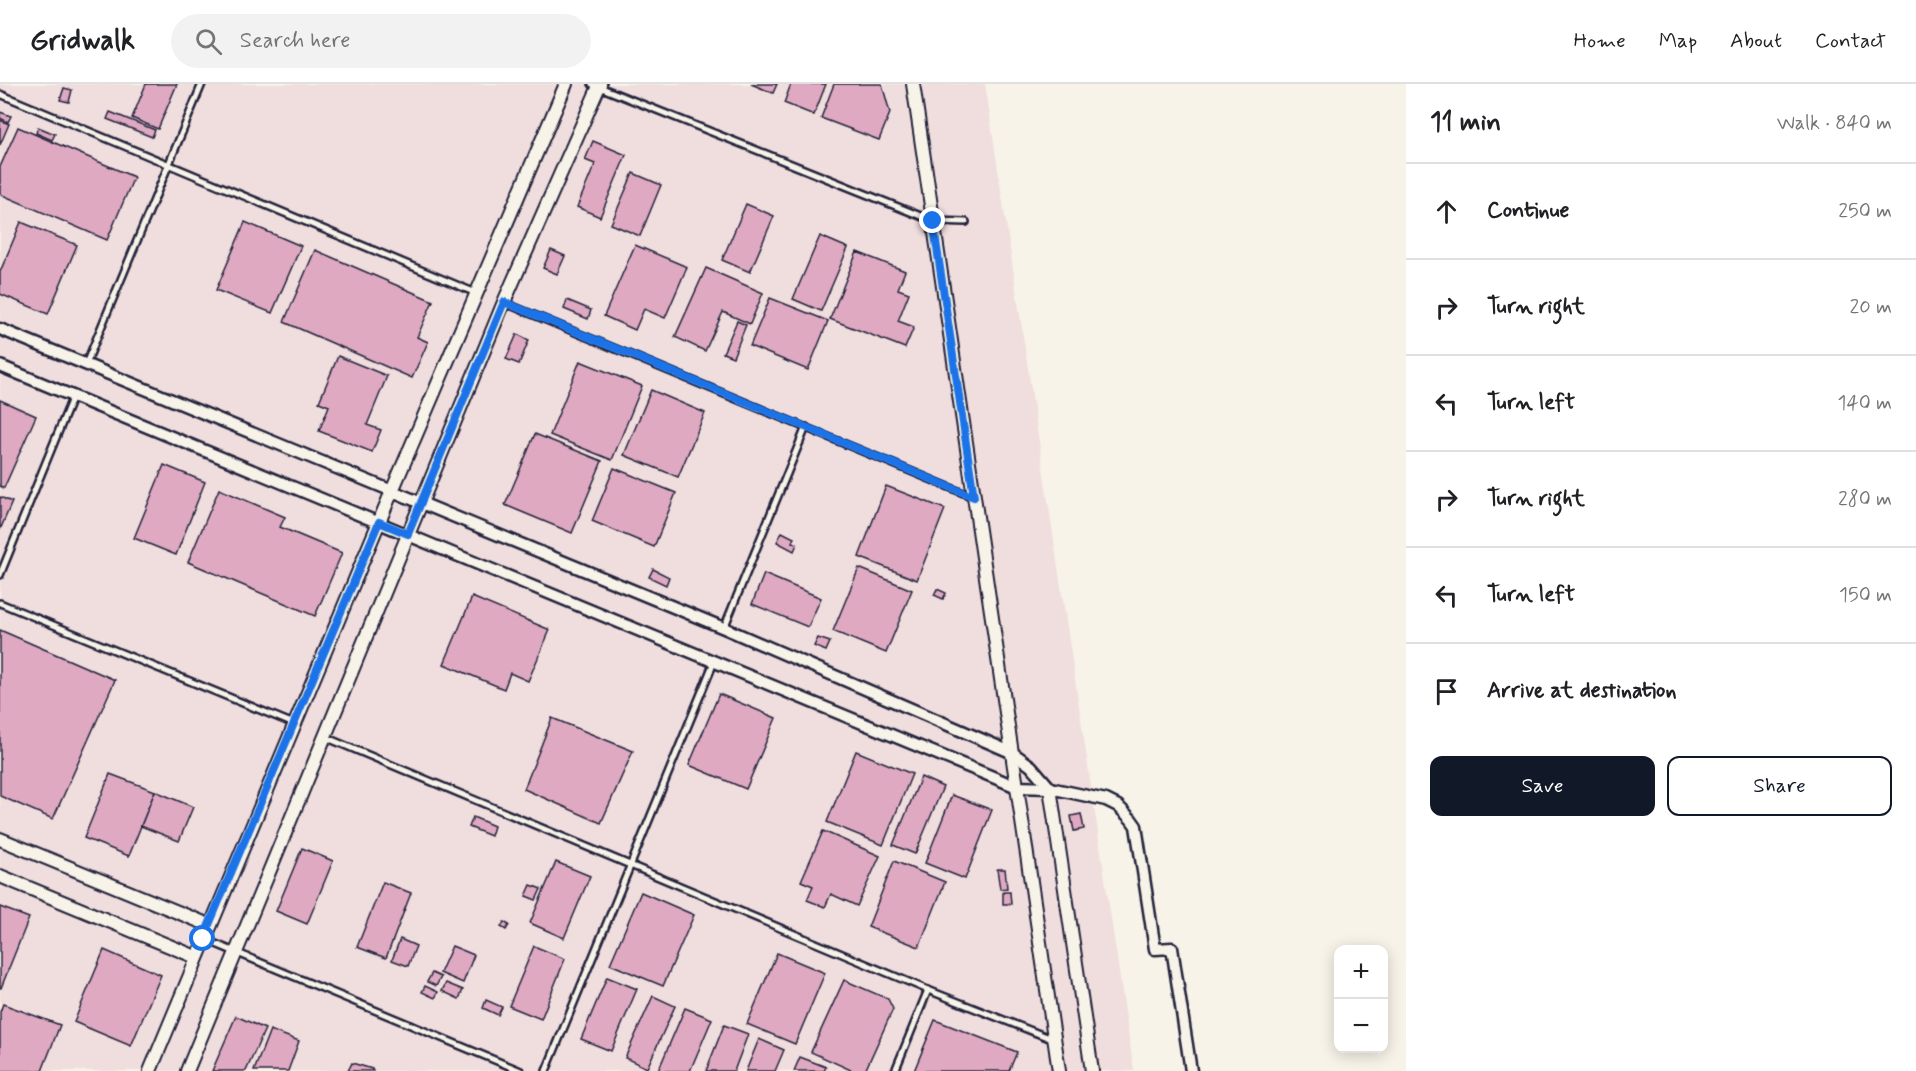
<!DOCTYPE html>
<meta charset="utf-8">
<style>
:root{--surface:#fff;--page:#f2f2f2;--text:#202124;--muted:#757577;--line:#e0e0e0;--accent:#111827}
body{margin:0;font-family:Mynerve,sans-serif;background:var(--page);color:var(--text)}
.controls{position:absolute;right:18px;bottom:18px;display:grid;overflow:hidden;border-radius:12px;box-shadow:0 3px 15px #0003}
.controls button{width:54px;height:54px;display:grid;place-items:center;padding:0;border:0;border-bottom:2px solid var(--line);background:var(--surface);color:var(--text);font:30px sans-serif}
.stop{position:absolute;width:18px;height:18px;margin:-14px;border:4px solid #1a73e8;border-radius:50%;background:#fff}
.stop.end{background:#1a73e8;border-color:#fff;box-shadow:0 2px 6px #0008}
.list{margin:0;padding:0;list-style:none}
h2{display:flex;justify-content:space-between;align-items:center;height:78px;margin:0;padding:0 24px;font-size:26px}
h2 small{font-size:20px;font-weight:400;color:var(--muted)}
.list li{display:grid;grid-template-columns:39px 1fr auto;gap:18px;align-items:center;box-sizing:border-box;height:96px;padding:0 24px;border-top:2px solid var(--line)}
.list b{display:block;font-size:22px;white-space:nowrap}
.list em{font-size:20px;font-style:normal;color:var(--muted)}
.actions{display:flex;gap:12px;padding:18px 24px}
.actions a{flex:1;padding:14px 0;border:2px solid var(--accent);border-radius:12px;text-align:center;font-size:21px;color:var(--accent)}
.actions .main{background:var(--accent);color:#fff}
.icon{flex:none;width:33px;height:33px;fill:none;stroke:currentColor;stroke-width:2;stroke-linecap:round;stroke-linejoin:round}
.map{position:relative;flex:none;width:1406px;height:987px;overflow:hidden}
header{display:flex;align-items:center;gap:36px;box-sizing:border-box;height:84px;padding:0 30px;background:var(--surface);border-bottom:2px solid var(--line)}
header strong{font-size:28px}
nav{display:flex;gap:33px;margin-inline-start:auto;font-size:21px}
.search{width:420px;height:54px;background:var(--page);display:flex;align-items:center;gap:15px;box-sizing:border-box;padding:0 21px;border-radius:33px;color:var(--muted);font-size:22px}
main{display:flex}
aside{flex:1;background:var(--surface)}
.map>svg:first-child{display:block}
.built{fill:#f0dddd}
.building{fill:#dfa9c2;stroke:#22223b;stroke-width:1.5}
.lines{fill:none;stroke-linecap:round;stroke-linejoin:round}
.service-casing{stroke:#22223b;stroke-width:10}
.minor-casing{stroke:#22223b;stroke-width:15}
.tertiary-casing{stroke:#22223b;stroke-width:16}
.service{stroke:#f7f3e8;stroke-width:5}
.minor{stroke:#f7f3e8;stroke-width:10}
.tertiary{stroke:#f7f3e8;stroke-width:12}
.route{stroke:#1a73e8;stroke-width:8}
</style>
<header>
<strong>Gridwalk</strong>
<div class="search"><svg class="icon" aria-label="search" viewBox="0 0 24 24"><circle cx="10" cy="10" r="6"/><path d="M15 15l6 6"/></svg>Search here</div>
<nav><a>Home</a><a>Map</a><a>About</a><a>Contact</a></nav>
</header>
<main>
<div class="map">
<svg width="1406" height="987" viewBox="0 0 1406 987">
<rect width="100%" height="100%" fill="#f7f3e8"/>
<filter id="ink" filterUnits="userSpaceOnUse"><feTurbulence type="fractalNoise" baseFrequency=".0167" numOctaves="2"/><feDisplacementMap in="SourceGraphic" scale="12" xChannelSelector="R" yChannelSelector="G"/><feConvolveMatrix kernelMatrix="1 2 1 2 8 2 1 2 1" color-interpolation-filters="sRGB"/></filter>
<g filter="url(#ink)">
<polygon class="built" points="0,0 985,0 1134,987 0,987"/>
<g class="building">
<polygon points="146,0 177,0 158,45 132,34"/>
<polygon points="751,0 777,0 773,9"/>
<polygon points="791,0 826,0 814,31 784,19"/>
<polygon points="834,0 882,0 890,29 879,56 821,34"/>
<polygon points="64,4 72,6 69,18 60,16"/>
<polygon points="0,28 11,32 8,38 0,34"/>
<polygon points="110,28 155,46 152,53 107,35"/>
<polygon points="0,36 9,40 0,61"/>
<polygon points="18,43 134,93 107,156 0,110 0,83"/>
<polygon points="38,43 55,50 52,56 36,49"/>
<polygon points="593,57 626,71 600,133 577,123 595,80 585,76"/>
<polygon points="633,89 661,101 640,152 611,140"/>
<polygon points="746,120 774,132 750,188 722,176"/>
<polygon points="21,138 77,161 48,230 0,210 0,188"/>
<polygon points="245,138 301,162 272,229 216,206"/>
<polygon points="820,152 848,164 821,227 793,215"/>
<polygon points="635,161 687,183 665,234 644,225 635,246 604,232"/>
<polygon points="315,166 433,217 417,253 428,258 412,294 284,238"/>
<polygon points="551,166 565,172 557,190 543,184"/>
<polygon points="857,168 905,187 898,205 909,209 898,237 914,243 905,264 830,235"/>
<polygon points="706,184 763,209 750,240 723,228 705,267 675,253"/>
<polygon points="770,214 828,237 808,286 750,262"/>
<polygon points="567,216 591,226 588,235 564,225"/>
<polygon points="737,237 746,241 733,273 723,269"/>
<polygon points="517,250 529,256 519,280 506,275"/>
<polygon points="338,272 387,292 367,341 381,346 372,368 319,347 329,322 319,318"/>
<polygon points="580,277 642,302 612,376 550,351"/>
<polygon points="651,306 705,329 678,393 624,371"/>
<polygon points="0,316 36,332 4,404 0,402"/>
<polygon points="535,350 602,377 572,449 505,421"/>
<polygon points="164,381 205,398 176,471 134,454"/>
<polygon points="614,384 676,409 654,463 592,437"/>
<polygon points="886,402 945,425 917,496 859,473"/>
<polygon points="219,405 285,433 280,443 342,469 315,532 188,478"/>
<polygon points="0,413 12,418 0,446"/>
<polygon points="782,448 794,454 792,458 797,460 794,467 777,458"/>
<polygon points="859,484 912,506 886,569 833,547"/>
<polygon points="653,485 669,493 666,501 649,493"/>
<polygon points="764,490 821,514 808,543 752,520"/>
<polygon points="937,505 946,509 943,515 934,511"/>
<polygon points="472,513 550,546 528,597 510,589 504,605 444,580"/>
<polygon points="0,546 115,596 53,735 0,712"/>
<polygon points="818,554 830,558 826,567 814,562"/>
<polygon points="719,610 776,634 746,705 689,681"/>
<polygon points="552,634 633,667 601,739 524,705"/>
<polygon points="856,667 912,690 883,761 827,738"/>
<polygon points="110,690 155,707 129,772 84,754"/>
<polygon points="921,693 943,703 915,770 893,761"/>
<polygon points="155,707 193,723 179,757 141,742"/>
<polygon points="952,711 992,726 965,795 925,779"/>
<polygon points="1081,730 1084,745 1074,747 1071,732"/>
<polygon points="473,733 494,742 491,752 469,743"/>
<polygon points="823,747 880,772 857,822 831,810 825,823 807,816 813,802 801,797"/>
<polygon points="302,764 333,777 307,840 276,827"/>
<polygon points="894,777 945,798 919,863 868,843"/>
<polygon points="556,778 590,792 564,854 530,839"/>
<polygon points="997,785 1005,785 1007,804 1000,805"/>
<polygon points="383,798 411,809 386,874 357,863"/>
<polygon points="531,801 541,805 536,816 526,812"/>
<polygon points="641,808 694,831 663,902 610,880"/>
<polygon points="1003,808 1010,808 1011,820 1003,820"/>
<polygon points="0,823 29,834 1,904 0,904"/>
<polygon points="504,838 509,841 506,846 501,843"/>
<polygon points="400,855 416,862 408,882 392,876"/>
<polygon points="452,862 474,871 463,899 440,889"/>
<polygon points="534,862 565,875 541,935 509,922"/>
<polygon points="104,866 161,891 131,962 74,938"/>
<polygon points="777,869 825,889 795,960 747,940"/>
<polygon points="432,889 441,893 436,902 427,898"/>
<polygon points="607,893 637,905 611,967 581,955"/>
<polygon points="844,896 888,915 893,925 865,987 853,987 811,968"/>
<polygon points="446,899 463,906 459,915 442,907"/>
<polygon points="425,902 438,908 435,914 422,908"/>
<polygon points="653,912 675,922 647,984 625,974"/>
<polygon points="486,916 502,923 498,931 483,924"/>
<polygon points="3,920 60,941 42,987 0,987 0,928"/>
<polygon points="685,924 712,935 690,987 658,987"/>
<polygon points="236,932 265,945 246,987 212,987"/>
<polygon points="935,936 1017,968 1009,987 914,987"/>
<polygon points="724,941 748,950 734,987 706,987"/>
<polygon points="270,946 299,957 288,987 254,987"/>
<polygon points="759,955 784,966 775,987 746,987"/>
<polygon points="800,973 826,983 824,987 794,987"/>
<polygon points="352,979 372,985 373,987 348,987"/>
</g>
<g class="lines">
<defs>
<g id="service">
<polyline points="592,0 933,137 966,138"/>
<polyline points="0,10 476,209"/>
<polyline points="505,219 973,413"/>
<polyline points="86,280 202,0"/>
<polyline points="0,491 73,312"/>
<polyline points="0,519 294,640"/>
<polyline points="724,544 806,343"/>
<polyline points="325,653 928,906 1052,955"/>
<polyline points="204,855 521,987"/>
<polyline points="546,987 714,578"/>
<polyline points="895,987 928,906"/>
</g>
<g id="minor">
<polyline points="0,245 724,544 1013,669 1031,682 1050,704"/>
<polyline points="0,282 1017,703 1050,704 1106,716 1118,722 1131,735 1136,742 1155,865 1172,864 1191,987"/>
</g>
<g id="tertiary">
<polyline points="913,0 1059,987"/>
<polyline points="1050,704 1092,987"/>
<polyline points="0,755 209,841"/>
<polyline points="0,792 196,873"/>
<polyline points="150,987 392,407 566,0"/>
<polyline points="187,987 504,218 600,0"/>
</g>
</defs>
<use href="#service" class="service-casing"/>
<use href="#minor" class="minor-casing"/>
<use href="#tertiary" class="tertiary-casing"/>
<use href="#service" class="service"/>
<use href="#minor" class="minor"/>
<use href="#tertiary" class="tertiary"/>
</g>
</g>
<g class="lines" filter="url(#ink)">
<polyline class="route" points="203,855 379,438 408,450 504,218 974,413 933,137"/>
</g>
</svg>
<div class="controls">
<button>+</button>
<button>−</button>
</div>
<div class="stop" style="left:203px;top:855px"></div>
<div class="stop end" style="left:933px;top:137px"></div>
</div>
<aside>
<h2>11 min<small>Walk · 840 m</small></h2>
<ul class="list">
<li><svg class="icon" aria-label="ahead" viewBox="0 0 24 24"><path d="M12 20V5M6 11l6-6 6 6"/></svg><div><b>Continue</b></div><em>250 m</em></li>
<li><svg class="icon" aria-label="right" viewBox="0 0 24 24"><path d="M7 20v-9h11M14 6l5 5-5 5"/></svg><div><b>Turn right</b></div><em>20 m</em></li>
<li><svg class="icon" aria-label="left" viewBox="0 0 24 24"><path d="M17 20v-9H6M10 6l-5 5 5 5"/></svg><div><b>Turn left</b></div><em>140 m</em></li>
<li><svg class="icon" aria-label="right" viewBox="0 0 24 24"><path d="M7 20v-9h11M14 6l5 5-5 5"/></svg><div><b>Turn right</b></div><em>280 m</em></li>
<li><svg class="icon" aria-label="left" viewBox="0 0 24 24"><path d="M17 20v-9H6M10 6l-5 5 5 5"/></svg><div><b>Turn left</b></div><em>150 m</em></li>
<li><svg class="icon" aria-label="arrive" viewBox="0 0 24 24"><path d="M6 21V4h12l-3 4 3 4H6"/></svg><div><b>Arrive at destination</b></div></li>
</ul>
<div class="actions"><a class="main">Save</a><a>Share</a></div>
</aside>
</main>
